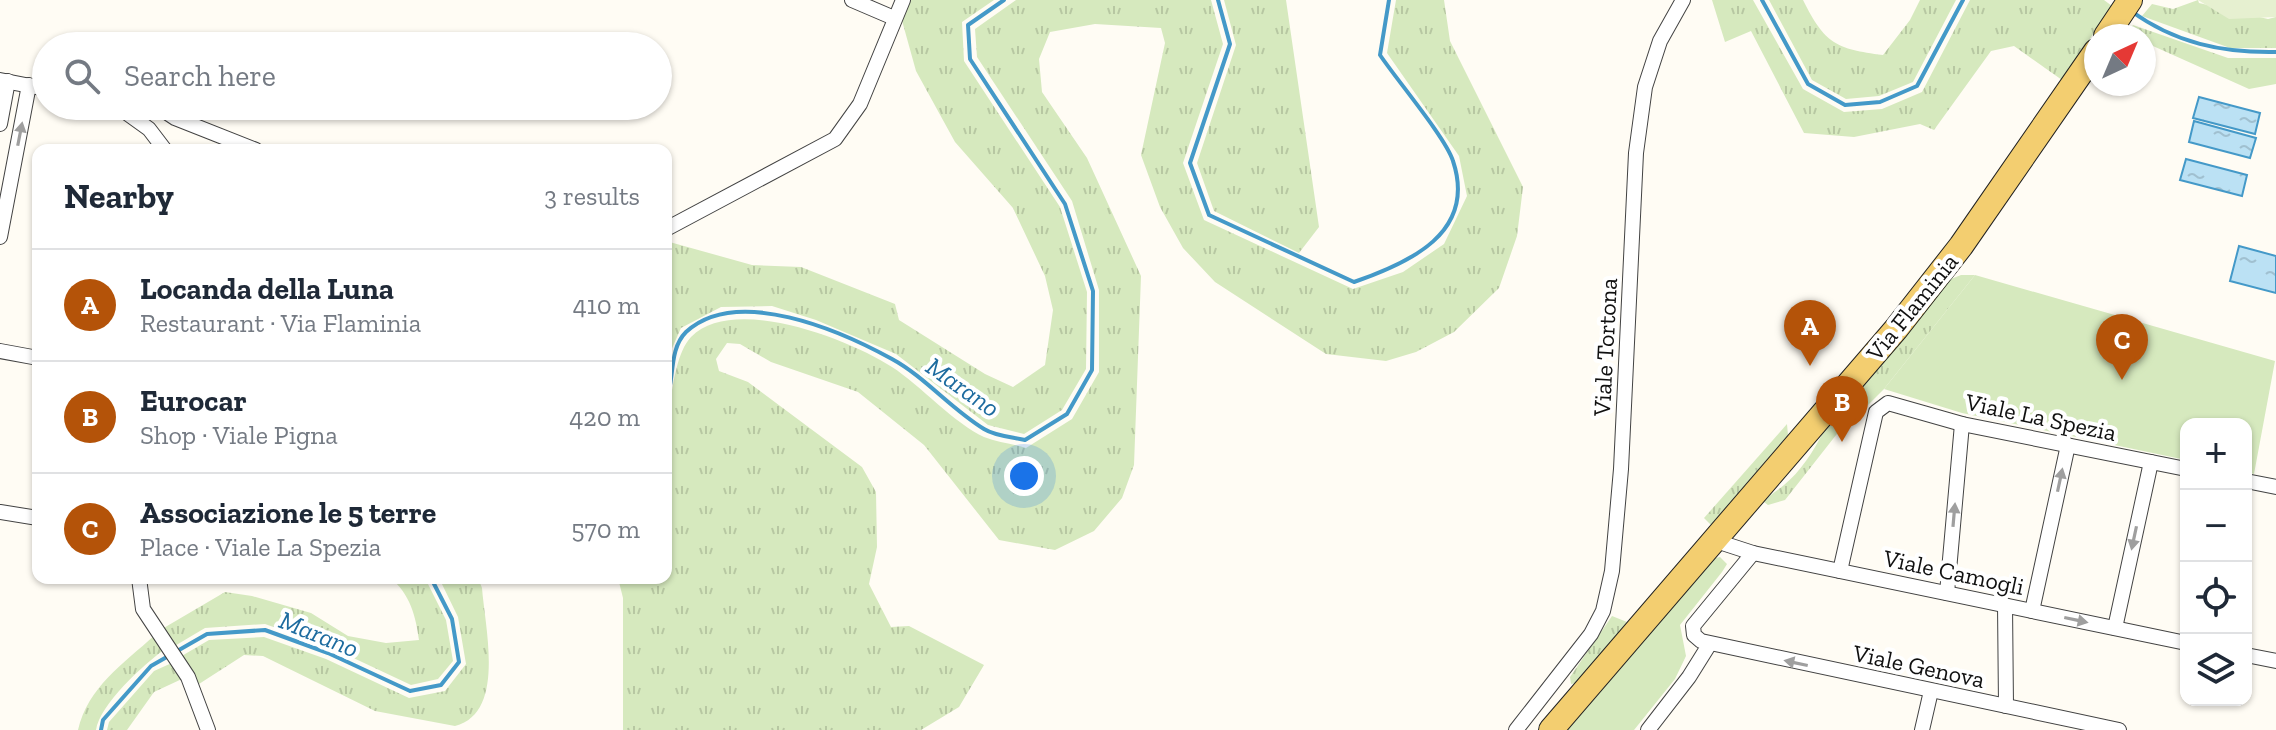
<!DOCTYPE html>
<meta charset="utf-8">
<style>
:root{--surface:#fff;--page:#f2f2f3;--text:#1f2937;--muted:#747a83;--line:#e0e1e3;--accent:#b45309}
body{margin:0;font-family:"Zilla Slab",serif;background:var(--page);color:var(--text)}
.controls{position:absolute;right:24px;bottom:24px;display:grid;overflow:hidden;border-radius:16px;box-shadow:0 2px 6px #0004}
.controls button{width:72px;height:72px;display:grid;place-items:center;padding:0;border:0;border-bottom:2px solid var(--line);background:var(--surface);color:var(--text);font:40px sans-serif}
.compass{position:absolute;left:2084px;top:24px;width:72px;height:72px;border-radius:50%;background:var(--surface);box-shadow:0 2px 6px #0004;rotate:44deg}
.you{position:absolute;left:1024px;top:476px;width:28px;height:28px;margin:-20px;border:6px solid #fff;border-radius:50%;background:#1a73e8;box-shadow:0 0 0 12px #1a73e833}
.badge{display:grid;place-items:center;width:52px;height:52px;border-radius:50%;background:var(--accent);color:#fff;font-size:26px;font-weight:700}
.pin{position:absolute;translate:-50% -66px;filter:drop-shadow(0 2px 4px #0008)}
.pin::after{content:'';position:absolute;top:42px;width:28px;height:24px;background:inherit;clip-path:polygon(0 0,100% 0,50% 100%)}
.list{margin:0;padding:0;list-style:none}
h2{display:flex;justify-content:space-between;align-items:center;height:104px;margin:0;padding:0 32px;font-size:34px}
h2 small{font-size:26px;font-weight:400;color:var(--muted)}
.list li{display:grid;grid-template-columns:52px 1fr auto;gap:24px;align-items:center;box-sizing:border-box;height:112px;padding:0 32px;border-top:2px solid var(--line)}
.list b{display:block;font-size:30px;white-space:nowrap}
.list p{margin:0;font-size:26px;white-space:nowrap;color:var(--muted)}
.list em{font-size:26px;font-style:normal;color:var(--muted)}
.icon{flex:none;width:44px;height:44px;fill:none;stroke:currentColor;stroke-width:2;stroke-linecap:round;stroke-linejoin:round}
.map{position:relative;flex:none;width:2276px;height:730px;overflow:hidden}
.search{position:absolute;background:var(--surface);box-shadow:0 2px 6px #0004;left:32px;top:32px;width:640px;height:88px;display:flex;align-items:center;gap:20px;box-sizing:border-box;padding:0 28px;border-radius:44px;color:var(--muted);font-size:30px}
.panel{position:absolute;background:var(--surface);box-shadow:0 2px 6px #0004;left:32px;top:144px;width:640px;height:440px;border-radius:16px}
.map>svg:first-child{display:block}
.grass{fill:url(#grass-tufts)}
.park{fill:#d6e9be}
.pitch{fill:#e6f0d0}
.water{fill:url(#water-ripples);stroke:#4499c8;stroke-width:2}
.lines{fill:none;stroke-linecap:round;stroke-linejoin:round}
.stream{stroke:#4499c8;stroke-width:4}
.street-casing{stroke:#434343;stroke-width:16}
.primary-casing{stroke:#212121;stroke-width:26}
.street{stroke:#fff;stroke-width:14}
.primary{stroke:#f3ce70;stroke-width:24}
.oneway{fill:#9f9f9f}
.labels{text-anchor:middle;dominant-baseline:central;stroke-width:8;stroke-linejoin:round;paint-order:stroke}
.street-label{font-size:24px;fill:#101010;stroke:#fff}
.water-label{font-size:26px;font-style:italic;fill:#1d6b9f;stroke:#fff}
</style>
<div class="map">
<svg width="2276" height="730" viewBox="0 0 2276 730">
<defs>
<pattern id="grass-tufts" width="24" height="20" patternUnits="userSpaceOnUse" patternTransform="scale(2)"><rect width="24" height="20" fill="#d6e9be"/><path d="M3 7l-1-3M5 7V3M7 7l1-3M15 17l-1-3M17 17v-4M19 17l1-3" fill="none" stroke="#b7c7a2"/></pattern>
<pattern id="water-ripples" width="26" height="14" patternUnits="userSpaceOnUse" patternTransform="scale(2)"><rect width="26" height="14" fill="#bbe1f4"/><path d="M2 4q2-2 4 0t4 0M15 11q2-2 4 0t4 0" fill="none" stroke="#a0c0d0"/></pattern>
</defs>
<rect width="100%" height="100%" fill="#fffcf4"/>
<g class="grass">
<polygon points="911,0 994,0 962,22 964,61 1060,207 1087,292 1086,369 1062,410 1024,434 988,425 896,354 816,320 772,306 721,307 681,328 666,362 666,241 752,265 801,267 895,304 899,320 985,374 1013,387 1045,365 1053,310 1045,276 1013,208 955,142 916,71 901,17"/>
<path d="M1016,0H1211L1223,44L1183,163L1204,220L1353,289L1403,272L1444,244L1467,196L1459,156L1387,53L1396,0H1444L1450,41L1523,187L1517,236L1499,288L1454,332L1416,352L1386,361L1326,354L1215,282L1183,248L1160,207L1141,155L1165,43L1161,28L1095,24L1050,32L1039,59L1042,92L1087,158L1141,276L1134,465L1122,498L1094,531L1055,550L999,540L924,445L858,392L771,362L740,344L727,343L716,359L719,371L748,382L862,467L876,492L877,547L869,584L891,627L909,626L984,665L959,707L921,730H623V598L618,578H666V404L670,401C674,382 677,352 691,337C733,294 849,339 892,367C920,385 955,424 984,437C997,442 1013,444 1026,448L1072,419L1099,372V290L1072,201L977,57L975,29Z"/>
<polygon points="1224,0 1286,0 1319,227 1299,253 1214,211 1197,163 1236,45"/>
<polygon points="1712,0 1753,0 1803,89 1844,112 1882,109 1922,92 1970,0 2104,0 2112,6 2062,80 2014,46 1991,51 1934,130 1920,124 1854,137 1804,133 1751,31 1725,42"/>
<path d="M1769,0H1803C1825,44 1836,49 1883,55L1910,20L1920,0H1956L1913,82L1879,96L1846,99L1812,80Z"/>
<polygon points="2198,0 2199,3 2268,19 2276,17 2276,48 2230,48 2142,16 2152,4 2173,9"/>
<polygon points="2133,25 2228,58 2276,58 2276,84 2249,89 2144,42 2144,36 2126,35"/>
<path d="M1961,275H1975L1884,389L1867,406L1862,402L1785,500L1768,505L1764,502C1770,494 1777,491 1784,485C1800,472 1814,451 1823,432L1951,279Z"/>
<polygon points="1787,424 1788,435 1711,525 1704,518"/>
<path d="M390,578H425L446,620L453,661L438,679L411,685L330,647L265,624L205,628L173,647L162,629L225,592L252,596L311,613L348,636L386,643L419,640C416,617 410,593 390,578Z"/>
<path d="M439,578H478L482,588C485,628 506,713 455,726L375,711L263,656L244,655L199,684L180,657L209,640L264,637L326,659L409,698L445,691L466,664L458,617Z"/>
<polygon points="1612,616 1627,622 1577,683 1571,684 1570,677"/>
<path d="M155,635L165,649C143,665 100,704 96,730H78C88,687 123,664 155,635Z"/>
<polygon points="174,662 184,678 154,692 127,730 107,730 109,722 154,671"/>
</g>
<g class="park">
<polygon points="1975,275 2275,361 2254,474 2246,472 2246,424 2186,424 2186,460 1962,413 1884,389"/>
<polygon points="1720,557 1727,564 1722,572 1680,625 1686,656 1675,679 1634,730 1564,730 1711,559"/>
</g>
<polygon class="pitch" points="2198,0 2276,0 2276,17 2229,19"/>
<g class="water">
<polygon points="2199,97 2260,113 2255,134 2193,118"/>
<polygon points="2194,121 2256,138 2250,158 2189,142"/>
<polygon points="2186,159 2247,175 2242,196 2180,180"/>
<polygon points="2239,246 2276,256 2276,293 2230,281"/>
</g>
<g class="lines">
<g class="stream">
<path d="M1218,0L1230,44L1190,163L1209,215L1354,282C1409,263 1477,233 1453,161C1446,138 1396,79 1380,55L1389,0"/>
<polyline points="1762,0 1808,84 1845,105 1880,102 1917,86 1963,0"/>
<path d="M2131,11C2175,43 2222,53 2276,52"/>
<path d="M666,400C675,381 668,350 686,332C737,285 841,331 892,359C925,377 951,409 984,429C995,436 1012,437 1025,440L1067,414L1092,370L1093,291L1065,204L970,59L968,25L1004,0"/>
<polyline points="101,730 103,720 151,666 207,634 265,630 328,653 410,691 441,685 459,662 452,619 431,578"/>
</g>
<defs>
<g id="street">
<polyline points="852,0 894,18"/>
<polyline points="0,80 46,89"/>
<polyline points="117,106 149,129 165,150"/>
<polyline points="157,106 175,118 256,150"/>
<polyline points="0,124 8,81"/>
<polyline points="666,229 835,139 860,104 903,0"/>
<polyline points="0,237 29,85"/>
<polyline points="0,351 38,358"/>
<polyline points="2246,481 2276,487"/>
<polyline points="0,512 38,518"/>
<polyline points="1713,540 1753,553 2186,643"/>
<polyline points="1753,553 1693,626 1694,635 1701,641 2119,730"/>
<polyline points="1840,571 1876,412 1888,403 1962,424 2186,469"/>
<polyline points="139,578 143,609 188,677 208,730"/>
<polyline points="1947,593 1962,424"/>
<polyline points="2005,605 2006,706"/>
<polyline points="2032,611 2068,445"/>
<polyline points="2115,628 2151,462"/>
<polyline points="2246,655 2276,661"/>
<polyline points="1516,730 1591,634 1603,611 1612,571 1621,469 1636,153 1645,87 1660,41 1683,0"/>
<polyline points="1648,730 1689,677 1709,645"/>
<polyline points="1922,730 1931,691"/>
</g>
<g id="primary">
<polyline points="2106,36 2130,0"/>
<polyline points="1551,730 1896,329 1961,246 2096,51"/>
</g>
</defs>
<use href="#street" class="street-casing"/>
<use href="#primary" class="primary-casing"/>
<use href="#street" class="street"/>
<use href="#primary" class="primary"/>
</g>
<defs><path id="oneway-solid" d="M-6-.8H1V-3.2L6.5 0L1 3.2V.8H-6Z" transform="scale(2)"/></defs>
<g class="oneway">
<use href="#oneway-solid" transform="translate(20 134) rotate(-79)"/>
<use href="#oneway-solid" transform="translate(2060 480) rotate(-78)"/>
<use href="#oneway-solid" transform="translate(1954 515) rotate(-85)"/>
<use href="#oneway-solid" transform="translate(2134 538) rotate(102)"/>
<use href="#oneway-solid" transform="translate(2076 620) rotate(12)"/>
<use href="#oneway-solid" transform="translate(1796 663) rotate(-168)"/>
</g>
<g class="labels">
<g class="street-label">
<text transform="translate(1912 307) rotate(-51)">Via Flaminia</text>
<text transform="translate(1605 347) rotate(-87)">Viale Tortona</text>
<text transform="translate(2041 417) rotate(12)">Viale La Spezia</text>
<text transform="translate(1954 572) rotate(12)">Viale Camogli</text>
<text transform="translate(1919 666) rotate(12)">Viale Genova</text>
</g>
<g class="water-label">
<text transform="translate(963 387) rotate(35)">Marano</text>
<text transform="translate(319 634) rotate(22)">Marano</text>
</g>
</g>
</svg>
<div class="controls">
<button>+</button>
<button>−</button>
<button><svg class="icon" aria-label="locate" viewBox="0 0 24 24"><circle cx="12" cy="12" r="6"/><path d="M12 2v4M12 18v4M2 12h4M18 12h4"/></svg></button>
<button><svg class="icon" aria-label="layers" viewBox="0 0 24 24"><path d="M12 4l9 5-9 5-9-5zM3 14l9 5 9-5"/></svg></button>
</div>
<svg class="compass" viewBox="-18 -18 36 36"><path d="M0-13l5 13h-10z" fill="#e53935"/><path d="M0 13l5-13h-10z" fill="#747a83"/></svg>
<div class="you"></div>
<div class="pin badge" style="left:1810px;top:366px">A</div>
<div class="pin badge" style="left:1842px;top:442px">B</div>
<div class="pin badge" style="left:2122px;top:380px">C</div>
<div class="search"><svg class="icon" aria-label="search" viewBox="0 0 24 24"><circle cx="10" cy="10" r="6"/><path d="M15 15l6 6"/></svg>Search here</div>
<section class="panel">
<h2>Nearby<small>3 results</small></h2>
<ul class="list">
<li><span class="badge">A</span><div><b>Locanda della Luna</b><p>Restaurant · Via Flaminia</p></div><em>410 m</em></li>
<li><span class="badge">B</span><div><b>Eurocar</b><p>Shop · Viale Pigna</p></div><em>420 m</em></li>
<li><span class="badge">C</span><div><b>Associazione le 5 terre</b><p>Place · Viale La Spezia</p></div><em>570 m</em></li>
</ul>
</section>
</div>
